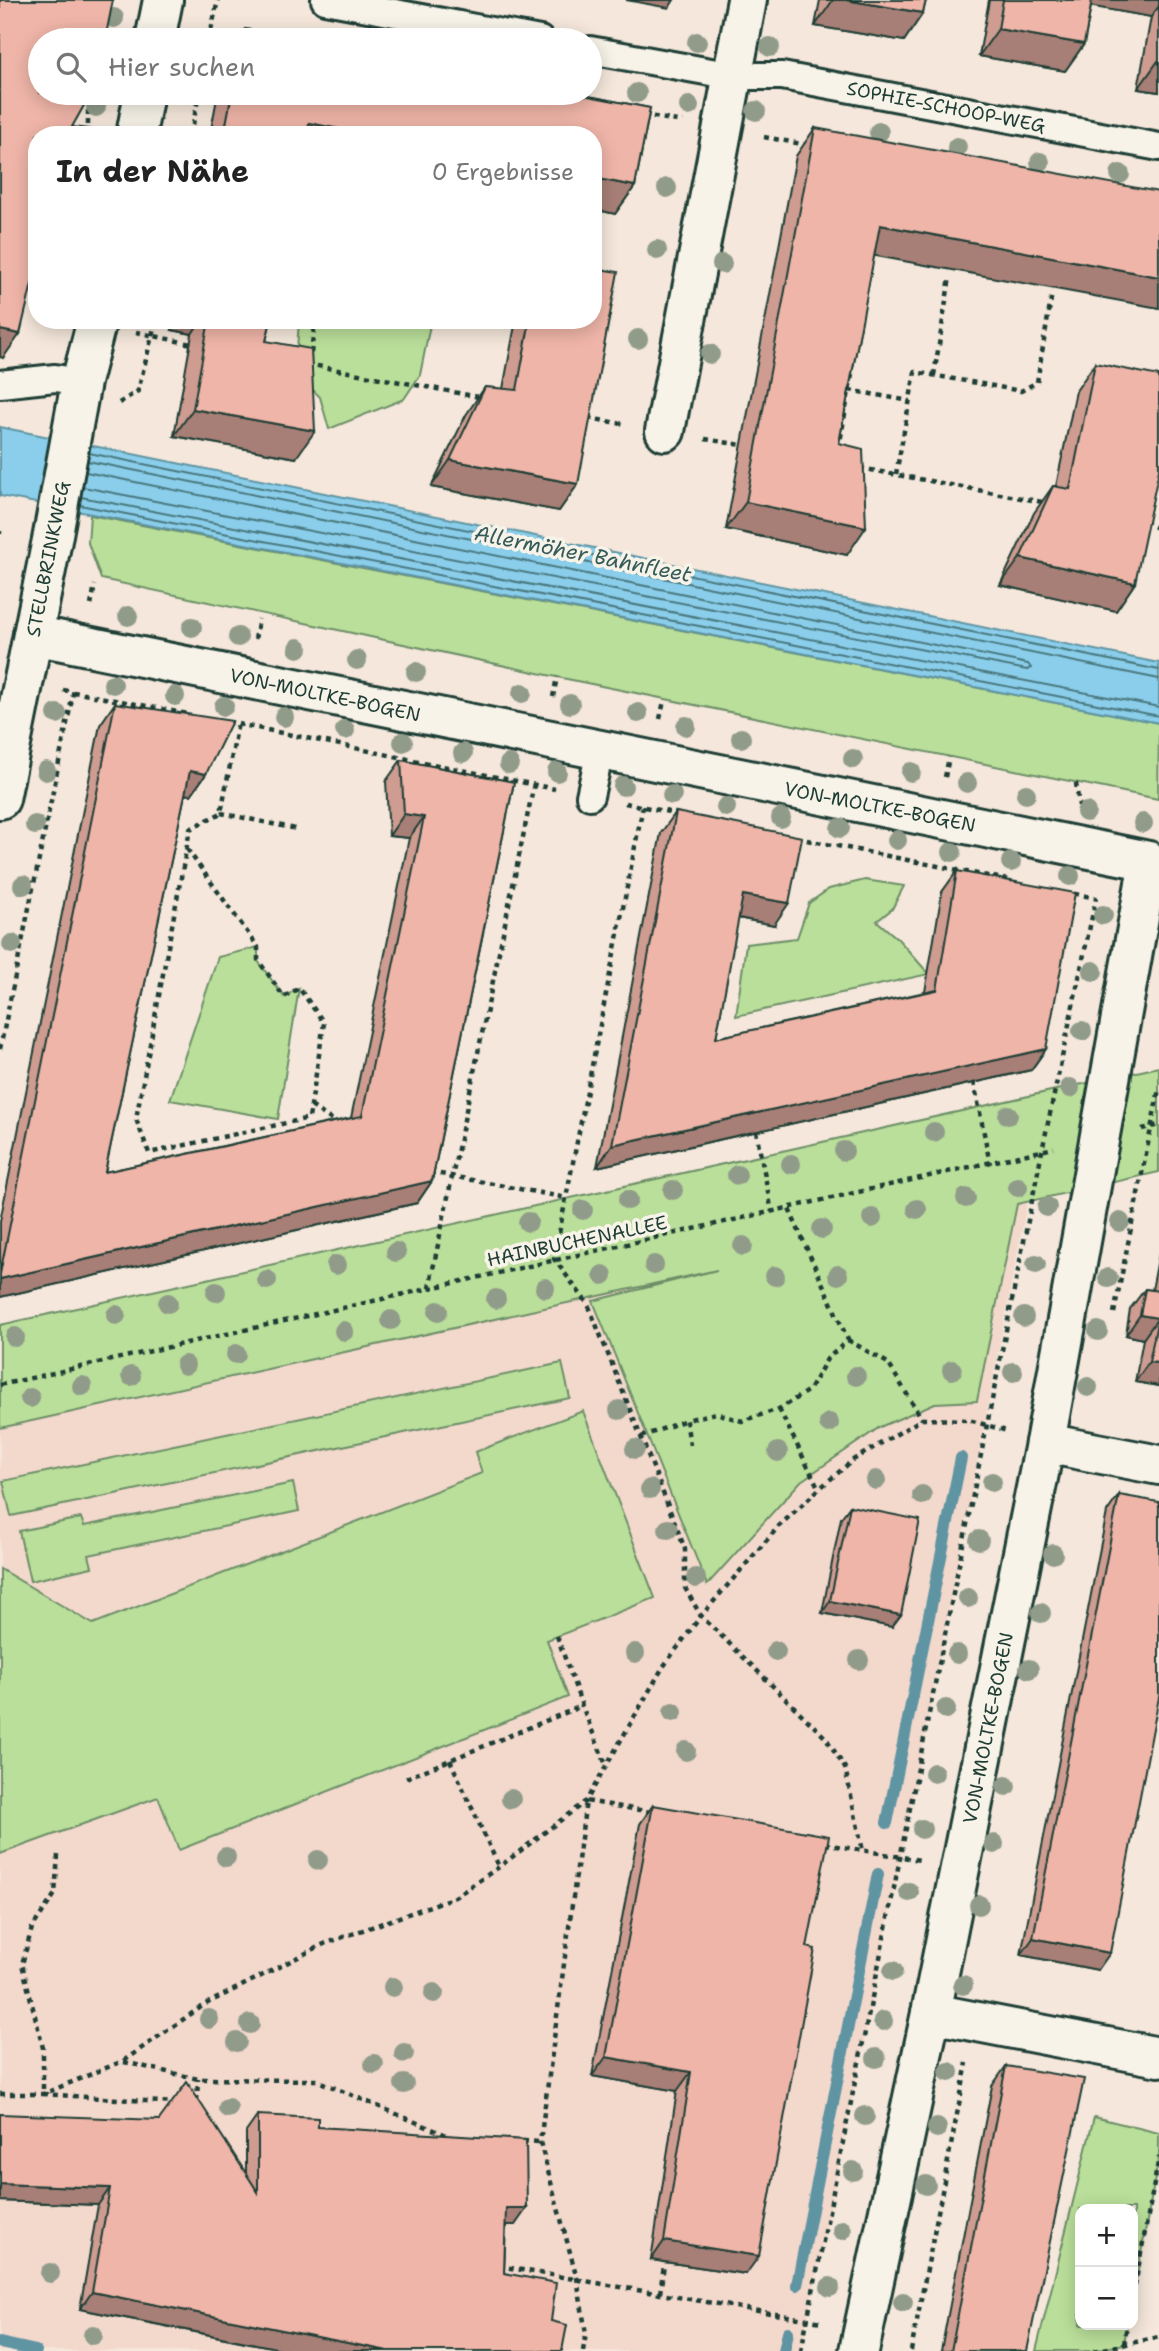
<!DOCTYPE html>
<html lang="de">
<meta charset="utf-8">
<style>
:root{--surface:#fff;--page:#f2f2f2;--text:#222;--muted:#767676;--line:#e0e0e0}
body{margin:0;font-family:"Shantell Sans",sans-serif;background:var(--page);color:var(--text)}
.controls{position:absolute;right:21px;bottom:21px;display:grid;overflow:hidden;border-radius:14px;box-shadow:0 4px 18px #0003}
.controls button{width:63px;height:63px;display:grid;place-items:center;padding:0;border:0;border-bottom:2px solid var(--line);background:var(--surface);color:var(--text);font:35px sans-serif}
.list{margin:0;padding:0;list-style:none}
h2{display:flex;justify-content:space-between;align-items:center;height:91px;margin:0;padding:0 28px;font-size:30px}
h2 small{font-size:23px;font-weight:400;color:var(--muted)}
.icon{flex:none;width:38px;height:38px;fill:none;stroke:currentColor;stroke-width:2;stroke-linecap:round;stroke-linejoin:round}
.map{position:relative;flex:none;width:1159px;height:2351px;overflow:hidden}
.search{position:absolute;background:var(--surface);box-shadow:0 4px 18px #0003;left:28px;top:28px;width:574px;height:77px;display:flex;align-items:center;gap:18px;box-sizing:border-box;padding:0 24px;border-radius:38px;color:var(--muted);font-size:26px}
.panel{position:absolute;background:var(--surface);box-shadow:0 4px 18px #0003;left:28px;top:126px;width:574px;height:203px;border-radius:28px}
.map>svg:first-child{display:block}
.built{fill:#f3d8cc}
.green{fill:#badf9a;stroke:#6c8e67;stroke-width:2}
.water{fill:#8aceeb;stroke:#5f94a2;stroke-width:2}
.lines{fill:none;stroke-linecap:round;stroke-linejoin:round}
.shore{stroke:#4a777d;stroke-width:2}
.stream{stroke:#5f94a2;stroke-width:12}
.service-casing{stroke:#1f3d34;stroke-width:32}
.minor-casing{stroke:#1f3d34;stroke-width:44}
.path{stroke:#1f3d34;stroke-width:4.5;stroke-dasharray:5 5;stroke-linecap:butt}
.service{stroke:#f7f3e8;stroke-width:26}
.minor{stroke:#f7f3e8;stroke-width:38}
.tree{fill:#909b8a}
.wall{fill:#ce9c90;stroke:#1f3d34;stroke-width:2}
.shaded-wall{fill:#a77f76;stroke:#1f3d34;stroke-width:2}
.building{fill:#efb5a8;stroke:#1f3d34;stroke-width:2}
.labels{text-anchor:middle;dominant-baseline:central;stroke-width:7;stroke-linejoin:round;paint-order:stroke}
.street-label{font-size:19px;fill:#1f3d34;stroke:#f7f3e8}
.water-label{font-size:21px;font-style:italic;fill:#345a59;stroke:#f7f3e8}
</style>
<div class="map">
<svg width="1159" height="2351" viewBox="0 0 1159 2351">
<rect width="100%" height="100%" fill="#f5e7db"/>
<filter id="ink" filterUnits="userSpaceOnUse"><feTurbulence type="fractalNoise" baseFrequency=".0143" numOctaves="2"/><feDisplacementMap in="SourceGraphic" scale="14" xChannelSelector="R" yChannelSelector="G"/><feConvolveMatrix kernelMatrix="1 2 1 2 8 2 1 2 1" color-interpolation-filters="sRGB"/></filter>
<g filter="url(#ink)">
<polygon class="built" points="1029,1192 901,1857 801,2351 0,2351 0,1426"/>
<g class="green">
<polygon points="299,320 431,320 420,375 404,399 329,429 320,397 304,381 297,350"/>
<polygon points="90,515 1159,723 1158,799 557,677 101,579 88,543"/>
<polygon points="865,880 904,886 892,909 877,921 898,939 929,974 736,1016 746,944 797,938 809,903 829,889"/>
<polygon points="258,947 258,961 284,997 299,988 278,1119 170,1100 218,957"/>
<polygon points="1159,1067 1159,1172 1017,1204 977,1401 935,1403 880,1427 801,1481 707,1585 593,1301 717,1270 0,1428 0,1325"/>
<polygon points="562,1363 570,1398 11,1516 3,1481"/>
<polygon points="583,1411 655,1598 547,1640 568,1697 179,1850 158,1797 0,1854 0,1569 93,1624 482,1473 475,1452"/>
<polygon points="293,1483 299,1511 89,1555 92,1567 30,1581 19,1531 81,1518 84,1526"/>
<polygon points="1094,2117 1159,2133 1159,2157 1133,2296 1133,2209 1080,2209 1080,2325 1127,2325 1124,2344 1094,2351 1036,2351"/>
</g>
<polygon class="water" points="0,427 1159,663 1159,723 0,496"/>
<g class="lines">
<g class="shore">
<polyline points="89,453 1159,670"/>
<polyline points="88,461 1159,679"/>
<polyline points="83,487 1027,670 1031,668 1028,664 86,472"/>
<polyline points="81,497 1159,707"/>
<polyline points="80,505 1159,716"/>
</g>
<g class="stream">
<polyline points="887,1823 961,1458"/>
<polyline points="797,2285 878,1874"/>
<polyline points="0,2343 36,2351"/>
<polyline points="784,2351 788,2332"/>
</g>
<defs>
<g id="service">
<polyline points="325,0 540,40"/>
<polyline points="590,50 733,76 782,76 1159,147"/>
<polyline points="0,384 55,378 81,382"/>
<polyline points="590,796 600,751"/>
</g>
<g id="minor">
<polyline points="155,40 163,0"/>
<polyline points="136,135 144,93"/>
<polyline points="665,431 747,0"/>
<polyline points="33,635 1149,861 1045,1443 931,2013 859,2351"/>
<polyline points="0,799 52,540 81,382 97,320"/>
<polyline points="1045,1443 1159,1465"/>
<polyline points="931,2013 1159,2057"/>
</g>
</defs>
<use href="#service" class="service-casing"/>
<use href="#minor" class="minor-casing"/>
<g class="path">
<polyline points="210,34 245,40"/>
<polyline points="209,40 218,0"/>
<polyline points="643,115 683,122"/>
<polyline points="88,135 88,108 91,93"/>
<polyline points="191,135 199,93"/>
<polyline points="764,137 807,145"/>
<polyline points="136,332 196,345"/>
<polyline points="311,353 315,320"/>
<polyline points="307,364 484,398"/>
<polyline points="934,375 950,277"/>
<polyline points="849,390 910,401"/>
<polyline points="119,403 138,391 156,320"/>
<polyline points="588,418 624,424"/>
<polyline points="705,439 742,445"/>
<polyline points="839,448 852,374"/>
<polyline points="860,468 1048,503"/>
<polyline points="896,474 915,372 1021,391 1037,382 1052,293"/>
<polyline points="1144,522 1159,529"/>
<polyline points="0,531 0,534"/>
<polyline points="91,605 95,585"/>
<polyline points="255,639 259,619"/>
<polyline points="63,690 188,714"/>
<polyline points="553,697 557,677"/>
<polyline points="660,719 664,701"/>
<polyline points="228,722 555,789"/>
<polyline points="945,777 949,757"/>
<polyline points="1076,783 1079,806"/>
<polyline points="625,803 679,814"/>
<polyline points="643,806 554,1259 588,1304 641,1437 685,1549 685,1588 701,1616 826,1738 845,1768 863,1851"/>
<polyline points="221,813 296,829"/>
<polyline points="797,838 1008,880"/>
<polyline points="187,849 258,947 258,960 284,997 299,988 324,1023 309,1118 149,1153 136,1119 190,829 221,813 238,723"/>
<polyline points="0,1049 74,689"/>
<polyline points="974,1082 990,1164"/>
<polyline points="311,1106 339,1125"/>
<polyline points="1142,1129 1159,1125"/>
<polyline points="756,1131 772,1212"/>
<polyline points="430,1172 567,1198"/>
<polyline points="429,1288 534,784"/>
<polyline points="1114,1313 1159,1089"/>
<polyline points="848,1340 888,1363 922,1419"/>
<polyline points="0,1385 1054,1148"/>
<polyline points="779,1409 819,1489"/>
<polyline points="641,1437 686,1420"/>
<polyline points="690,1445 686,1420 716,1413 742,1421 779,1409 809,1390 827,1359 848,1340 789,1209"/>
<polyline points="557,1636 582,1706 606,1765"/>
<polyline points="450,1760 499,1867"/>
<polyline points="406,1778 582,1706"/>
<polyline points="825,1844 920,1860"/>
<polyline points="58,1855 55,1894 32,1928 22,1964 43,2048 43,2094 175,2103"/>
<polyline points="124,2062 198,2079 316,2080 451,2137"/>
<polyline points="0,2094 43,2094 123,2061 204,2005 324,1944 455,1897 499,1867 586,1801 663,1667 701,1616 779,1526 819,1489 853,1460 922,1419 969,1420 1007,1431"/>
<polyline points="197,2101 198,2079"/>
<polyline points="523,2141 540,2142"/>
<polyline points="499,2266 822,2322"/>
<polyline points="660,2293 665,2258"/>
<polyline points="1133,2296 1159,2157"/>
<polyline points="1124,2344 1127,2325"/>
<polyline points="583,2351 586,2334 577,2278 540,2142 586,1801 651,1812"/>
<polyline points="801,2351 1042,1151 1096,898 1071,893"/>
<polyline points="911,2351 967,2063"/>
<polyline points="1094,2351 1159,2337"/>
</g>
<use href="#service" class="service"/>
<use href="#minor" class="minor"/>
</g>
<g class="tree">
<circle cx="114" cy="18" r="10"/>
<circle cx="697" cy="42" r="10"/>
<circle cx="770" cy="47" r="10"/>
<circle cx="637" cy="93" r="10"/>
<circle cx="689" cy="106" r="10"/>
<circle cx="96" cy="107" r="10"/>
<circle cx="756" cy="111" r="10"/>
<circle cx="879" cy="132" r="10"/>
<circle cx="957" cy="147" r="10"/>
<circle cx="1040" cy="162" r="10"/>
<circle cx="1120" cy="174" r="10"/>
<circle cx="667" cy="188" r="10"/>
<circle cx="657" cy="250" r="10"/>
<circle cx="722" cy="264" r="10"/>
<circle cx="638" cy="339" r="10"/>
<circle cx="710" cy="354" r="10"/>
<circle cx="128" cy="616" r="10"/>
<circle cx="192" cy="627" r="10"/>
<circle cx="238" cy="637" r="10"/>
<circle cx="298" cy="648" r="10"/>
<circle cx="357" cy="660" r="10"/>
<circle cx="416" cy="672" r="10"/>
<circle cx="113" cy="684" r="10"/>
<circle cx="522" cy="693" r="10"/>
<circle cx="175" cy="696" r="10"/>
<circle cx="570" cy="704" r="10"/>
<circle cx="224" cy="706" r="10"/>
<circle cx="638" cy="713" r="10"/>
<circle cx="57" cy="714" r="10"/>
<circle cx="284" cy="717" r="10"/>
<circle cx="686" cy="726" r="10"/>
<circle cx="345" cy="730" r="10"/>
<circle cx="741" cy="738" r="10"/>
<circle cx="403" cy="742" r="10"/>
<circle cx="463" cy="753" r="10"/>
<circle cx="853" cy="759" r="10"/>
<circle cx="509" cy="764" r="10"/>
<circle cx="46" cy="771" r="10"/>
<circle cx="557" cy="772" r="10"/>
<circle cx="911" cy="772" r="10"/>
<circle cx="967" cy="783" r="10"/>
<circle cx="623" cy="786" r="10"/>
<circle cx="1026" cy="794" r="10"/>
<circle cx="672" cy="795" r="10"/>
<circle cx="726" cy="807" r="10"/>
<circle cx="1086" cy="812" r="10"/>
<circle cx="781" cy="818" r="10"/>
<circle cx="1143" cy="823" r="10"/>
<circle cx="35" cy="825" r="10"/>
<circle cx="840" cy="828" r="10"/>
<circle cx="897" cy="840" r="10"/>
<circle cx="952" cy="852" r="10"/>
<circle cx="1011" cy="862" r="10"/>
<circle cx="1070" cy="876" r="10"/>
<circle cx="23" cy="885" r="10"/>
<circle cx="1103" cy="915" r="10"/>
<circle cx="12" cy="944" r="10"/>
<circle cx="1093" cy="971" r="10"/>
<circle cx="1082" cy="1031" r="10"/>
<circle cx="1070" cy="1088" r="10"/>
<circle cx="1008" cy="1115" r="10"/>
<circle cx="934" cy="1132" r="10"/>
<circle cx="844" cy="1151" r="10"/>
<circle cx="791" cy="1164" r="10"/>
<circle cx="737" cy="1175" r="10"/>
<circle cx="1018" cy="1187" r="10"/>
<circle cx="673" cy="1190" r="10"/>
<circle cx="966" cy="1198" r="10"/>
<circle cx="628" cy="1200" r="10"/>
<circle cx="1047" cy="1207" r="10"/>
<circle cx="917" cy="1209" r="10"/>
<circle cx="583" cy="1210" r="10"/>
<circle cx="872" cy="1218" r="10"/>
<circle cx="528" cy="1222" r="10"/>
<circle cx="1120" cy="1222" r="10"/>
<circle cx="822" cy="1229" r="10"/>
<circle cx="743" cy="1246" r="10"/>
<circle cx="396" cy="1252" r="10"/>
<circle cx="1036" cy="1264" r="10"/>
<circle cx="336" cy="1265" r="10"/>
<circle cx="654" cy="1265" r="10"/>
<circle cx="603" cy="1275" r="10"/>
<circle cx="838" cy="1275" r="10"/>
<circle cx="775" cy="1276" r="10"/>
<circle cx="1108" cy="1278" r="10"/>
<circle cx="267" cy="1280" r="10"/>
<circle cx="545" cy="1288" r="10"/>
<circle cx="216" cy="1292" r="10"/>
<circle cx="496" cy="1299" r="10"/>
<circle cx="168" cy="1303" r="10"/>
<circle cx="438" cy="1311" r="10"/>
<circle cx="116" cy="1315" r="10"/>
<circle cx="1024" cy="1317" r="10"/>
<circle cx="391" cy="1320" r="10"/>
<circle cx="344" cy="1331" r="10"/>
<circle cx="1098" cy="1331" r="10"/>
<circle cx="15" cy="1337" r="10"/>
<circle cx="236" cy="1354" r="10"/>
<circle cx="185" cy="1365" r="10"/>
<circle cx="952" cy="1370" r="10"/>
<circle cx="1013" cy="1372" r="10"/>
<circle cx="131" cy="1376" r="10"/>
<circle cx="856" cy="1376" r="10"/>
<circle cx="82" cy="1386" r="10"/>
<circle cx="1088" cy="1387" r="10"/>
<circle cx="30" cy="1398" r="10"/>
<circle cx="619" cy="1410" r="10"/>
<circle cx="829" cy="1423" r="10"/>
<circle cx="635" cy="1449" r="10"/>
<circle cx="778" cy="1452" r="10"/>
<circle cx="876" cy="1480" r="10"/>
<circle cx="992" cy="1482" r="10"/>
<circle cx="650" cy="1489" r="10"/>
<circle cx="922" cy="1495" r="10"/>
<circle cx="668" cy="1529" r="10"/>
<circle cx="979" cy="1540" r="10"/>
<circle cx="1053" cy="1554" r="10"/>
<circle cx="696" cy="1578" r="10"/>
<circle cx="968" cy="1598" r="10"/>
<circle cx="1041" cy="1613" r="10"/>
<circle cx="776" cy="1651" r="10"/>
<circle cx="635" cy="1653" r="10"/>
<circle cx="957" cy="1654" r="10"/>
<circle cx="859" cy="1660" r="10"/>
<circle cx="1029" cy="1669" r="10"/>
<circle cx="946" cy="1709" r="10"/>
<circle cx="673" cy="1712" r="10"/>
<circle cx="686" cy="1751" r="10"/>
<circle cx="934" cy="1773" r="10"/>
<circle cx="1006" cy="1786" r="10"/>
<circle cx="511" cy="1799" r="10"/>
<circle cx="922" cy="1829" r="10"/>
<circle cx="994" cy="1844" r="10"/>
<circle cx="226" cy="1857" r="10"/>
<circle cx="318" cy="1860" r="10"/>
<circle cx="909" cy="1892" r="10"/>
<circle cx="979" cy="1905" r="10"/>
<circle cx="893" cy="1971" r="10"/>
<circle cx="963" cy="1985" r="10"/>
<circle cx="393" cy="1987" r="10"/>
<circle cx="434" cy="1993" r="10"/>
<circle cx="209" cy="2019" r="10"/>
<circle cx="883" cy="2021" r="10"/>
<circle cx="250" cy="2024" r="10"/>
<circle cx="237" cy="2042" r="10"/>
<circle cx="404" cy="2053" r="10"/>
<circle cx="876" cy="2058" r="10"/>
<circle cx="374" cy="2064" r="10"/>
<circle cx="949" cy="2072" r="10"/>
<circle cx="404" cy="2084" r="10"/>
<circle cx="228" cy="2108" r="10"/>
<circle cx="865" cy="2116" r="10"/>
<circle cx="937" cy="2128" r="10"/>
<circle cx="853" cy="2171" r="10"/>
<circle cx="926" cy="2185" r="10"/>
<circle cx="842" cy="2230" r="10"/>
<circle cx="50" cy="2273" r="10"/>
<circle cx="830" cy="2287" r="10"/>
<circle cx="903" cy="2302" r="10"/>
<circle cx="93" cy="2335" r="10"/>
</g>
<g class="wall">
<polygon points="820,0 926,0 923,13 904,41 815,26"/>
<polygon points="989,0 1159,0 1159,92 1138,89 1151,17 1091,6 1084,44 1065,71 979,56"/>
<polygon points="245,29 301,40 237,40"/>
<polygon points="218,93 573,93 650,108 635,186 615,214 593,209 593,135 210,135"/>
<polygon points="815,128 874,255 839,443 847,555 726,529 796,156"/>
<polygon points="174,320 271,320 266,341 296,458 174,436 192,334 172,330"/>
<polygon points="516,320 593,320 578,484 559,511 431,487 466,415 485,387 503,389"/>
<polygon points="1095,363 1135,583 1116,611 1000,585 1034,513 1053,486 1056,486 1076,391"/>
<polygon points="115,703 206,774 191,795 185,794 105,1172 351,1118 409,838 389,836 386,781 401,760 514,782 432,1181 417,1203 0,1297 0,1221 100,725"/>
<polygon points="676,812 774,925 738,918 716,1038 925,992 942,892 957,871 1046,1049 1031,1070 597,1167 661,833"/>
<polygon points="1159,1254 1159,1386 1135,1382 1143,1339 1126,1335 1130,1309 1145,1289 1152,1290"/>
<polygon points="1119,1495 1098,1970 1021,1955 1107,1512"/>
<polygon points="850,1506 892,1627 822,1613 841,1518"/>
<polygon points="653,1805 807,1947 746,2274 651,2260 677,2091 592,2076 640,1824"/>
<polygon points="1006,2066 1027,2351 941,2351 992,2086"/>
<polygon points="0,2114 246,2173 246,2132 258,2115 318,2127 515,2225 506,2225 504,2273 551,2321 562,2351 291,2351 80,2309 98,2205 0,2201"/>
</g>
<g class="shaded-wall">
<polygon points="626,0 674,0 669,8"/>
<polygon points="833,0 846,0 923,13 904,41 815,26"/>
<polygon points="1080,0 1159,0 1159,6 1151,17 1077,4"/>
<polygon points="998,29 1084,44 1065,71 979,56"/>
<polygon points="1158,61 1159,61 1159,92 1138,89"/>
<polygon points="309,123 370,135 301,135"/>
<polygon points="593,178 635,186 615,214 593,209"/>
<polygon points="880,225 1159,277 1159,308 860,253"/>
<polygon points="37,257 37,283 22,279"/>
<polygon points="179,320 201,320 192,334 172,330"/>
<polygon points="0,330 20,334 3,358 0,357"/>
<polygon points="193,409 315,431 296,458 174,436"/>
<polygon points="450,460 578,484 559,511 431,487"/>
<polygon points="746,502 866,527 847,555 726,529"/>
<polygon points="1020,558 1135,583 1116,611 1000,585"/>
<polygon points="190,771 206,774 191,795 175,793"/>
<polygon points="404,814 424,817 409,838 389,836"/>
<polygon points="743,895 789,903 774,925 728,916"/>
<polygon points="1046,1049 1031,1070 597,1167 612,1145"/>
<polygon points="432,1181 417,1203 0,1297 0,1279"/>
<polygon points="1140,1315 1158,1318 1143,1339 1126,1335"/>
<polygon points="1149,1362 1159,1363 1159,1386 1135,1382"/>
<polygon points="830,1601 901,1615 892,1627 822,1613"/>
<polygon points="1033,1938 1110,1953 1098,1970 1021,1955"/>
<polygon points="606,2057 691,2072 677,2091 592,2076"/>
<polygon points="0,2184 110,2188 98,2205 0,2201"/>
<polygon points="506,2208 527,2208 515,2225 494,2225"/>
<polygon points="664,2241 759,2256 746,2274 651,2260"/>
<polygon points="92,2292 388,2351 291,2351 80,2309"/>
</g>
<g class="building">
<polygon points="0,0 113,0 105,40 40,40 40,93 91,93 72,127 89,129 88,135 37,135 37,263 20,334 0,330"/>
<polygon points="846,0 926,0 923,13"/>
<polygon points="1003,0 1092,0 1084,44 998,29"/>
<polygon points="245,29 301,40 243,40"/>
<polygon points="232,93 573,93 650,108 635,186 593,178 593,135 370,135 309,123 307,135 224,135"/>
<polygon points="815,128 1159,192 1159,277 880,225 839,443 863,449 866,527 746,502"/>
<polygon points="593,268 618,272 578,484 450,460 485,387 517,390 530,320 593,320"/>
<polygon points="209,320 271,320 266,341 311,349 315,431 193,409"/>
<polygon points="1095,363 1159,376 1159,470 1135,583 1020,558 1053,486 1070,489"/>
<polygon points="115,703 232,721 206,774 190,771 105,1172 362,1116 424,817 404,814 401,760 514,782 432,1181 0,1279 0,1274"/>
<polygon points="676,812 802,837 789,903 743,895 716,1038 937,990 957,871 1075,893 1046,1049 612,1145"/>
<polygon points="1145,1289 1159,1291 1159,1363 1149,1362 1158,1318 1140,1315"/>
<polygon points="1119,1495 1159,1502 1159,1697 1110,1953 1033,1938"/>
<polygon points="850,1506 920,1520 901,1615 830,1601"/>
<polygon points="653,1805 829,1836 807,1947 815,1949 759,2256 664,2241 691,2072 606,2057"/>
<polygon points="1006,2066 1084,2079 1027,2351 951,2351"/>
<polygon points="187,2082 258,2192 258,2115 318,2118 318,2127 526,2140 527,2208 506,2208 504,2273 556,2283 551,2321 567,2325 562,2351 388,2351 92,2292 110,2188 0,2184 0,2114 159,2120"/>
</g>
</g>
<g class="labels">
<g class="street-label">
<text transform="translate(946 107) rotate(11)">SOPHIE-SCHOOP-WEG</text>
<text transform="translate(48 559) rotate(-79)">STELLBRINKWEG</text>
<text transform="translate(325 695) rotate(12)">VON-MOLTKE-BOGEN</text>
<text transform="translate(880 807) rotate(11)">VON-MOLTKE-BOGEN</text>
<text transform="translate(577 1241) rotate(-12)">HAINBUCHENALLEE</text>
<text transform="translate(988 1728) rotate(-79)">VON-MOLTKE-BOGEN</text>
</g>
<g class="water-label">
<text transform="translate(583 554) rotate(11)">Allermöher Bahnfleet</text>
</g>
</g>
</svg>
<div class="controls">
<button>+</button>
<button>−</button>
</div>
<div class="search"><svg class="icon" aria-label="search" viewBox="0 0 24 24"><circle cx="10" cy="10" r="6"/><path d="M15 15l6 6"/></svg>Hier suchen</div>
<section class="panel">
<h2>In der Nähe<small>0 Ergebnisse</small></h2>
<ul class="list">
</ul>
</section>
</div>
